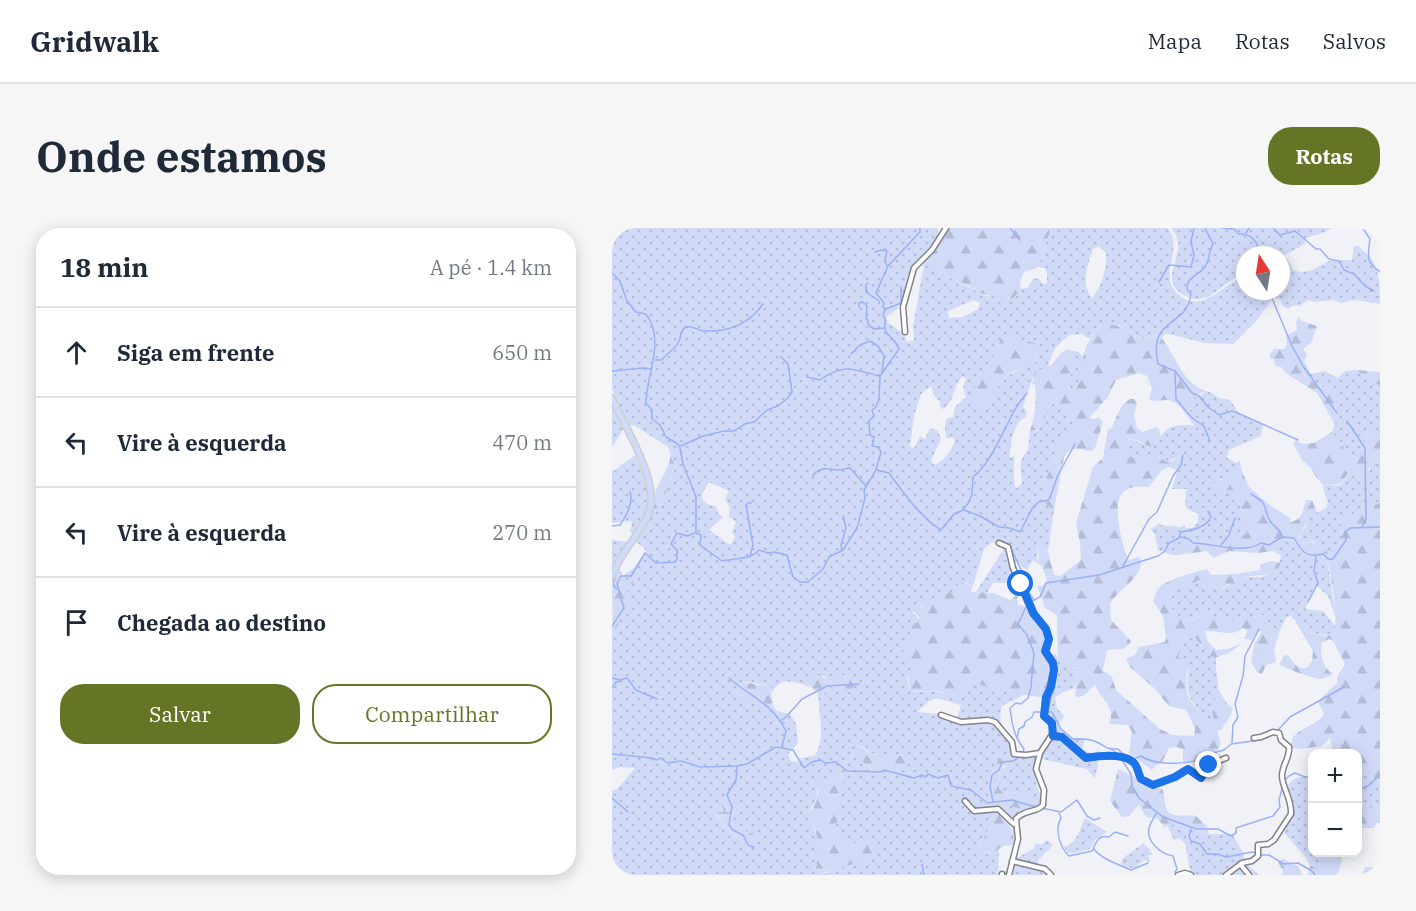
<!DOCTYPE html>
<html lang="pt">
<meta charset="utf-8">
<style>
:root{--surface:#fff;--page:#f6f6f7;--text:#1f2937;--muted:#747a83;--line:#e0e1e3;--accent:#647625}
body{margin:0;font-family:"IBM Plex Serif",serif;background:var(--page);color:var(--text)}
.controls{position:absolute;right:18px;bottom:18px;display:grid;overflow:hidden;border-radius:12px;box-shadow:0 3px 15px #0003}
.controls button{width:54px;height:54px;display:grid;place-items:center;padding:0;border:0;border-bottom:2px solid var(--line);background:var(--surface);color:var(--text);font:30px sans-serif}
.compass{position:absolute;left:624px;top:18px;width:54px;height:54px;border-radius:50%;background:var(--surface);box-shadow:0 3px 15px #0003;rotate:348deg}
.stop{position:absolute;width:18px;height:18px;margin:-14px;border:4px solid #1a73e8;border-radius:50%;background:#fff}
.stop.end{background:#1a73e8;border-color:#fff;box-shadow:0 2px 6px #0008}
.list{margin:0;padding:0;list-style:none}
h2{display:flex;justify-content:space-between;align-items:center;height:78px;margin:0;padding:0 24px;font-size:26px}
h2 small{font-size:20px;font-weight:400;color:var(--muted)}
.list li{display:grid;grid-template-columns:39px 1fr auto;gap:18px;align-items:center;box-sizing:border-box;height:90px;padding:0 24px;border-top:2px solid var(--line)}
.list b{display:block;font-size:22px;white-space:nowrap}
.list em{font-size:20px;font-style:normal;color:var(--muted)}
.actions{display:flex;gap:12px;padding:18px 24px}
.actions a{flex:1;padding:14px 0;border:2px solid var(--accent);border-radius:24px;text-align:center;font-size:21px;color:var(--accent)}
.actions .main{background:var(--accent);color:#fff}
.icon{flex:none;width:33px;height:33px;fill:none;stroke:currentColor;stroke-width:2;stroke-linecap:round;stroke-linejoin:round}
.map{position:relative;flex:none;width:768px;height:647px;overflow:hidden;border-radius:24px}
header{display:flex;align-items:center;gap:36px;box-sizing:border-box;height:84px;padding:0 30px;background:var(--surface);border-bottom:2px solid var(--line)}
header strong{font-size:28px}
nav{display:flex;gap:33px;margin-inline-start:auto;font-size:21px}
.intro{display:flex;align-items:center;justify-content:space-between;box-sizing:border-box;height:144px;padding:0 36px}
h1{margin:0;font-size:42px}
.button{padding:15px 27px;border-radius:24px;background:var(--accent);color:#fff;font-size:21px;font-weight:700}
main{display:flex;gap:36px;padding:0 36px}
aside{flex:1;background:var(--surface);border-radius:24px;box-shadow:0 3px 15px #0003}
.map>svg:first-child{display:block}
.grass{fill:url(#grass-dots);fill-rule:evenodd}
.forest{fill:url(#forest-firs)}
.wetland{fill:url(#wetland-marsh)}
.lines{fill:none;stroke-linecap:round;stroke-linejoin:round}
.stream{stroke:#9bb0f5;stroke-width:1.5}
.minor-casing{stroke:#828489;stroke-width:7}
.major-casing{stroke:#cfcfd0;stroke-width:8}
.minor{stroke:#fff;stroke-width:4}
.major{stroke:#d0dafa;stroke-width:5}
.route{stroke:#1a73e8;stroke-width:8}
</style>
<header>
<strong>Gridwalk</strong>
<nav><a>Mapa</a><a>Rotas</a><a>Salvos</a></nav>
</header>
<div class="intro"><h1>Onde estamos</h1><a class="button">Rotas</a></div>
<main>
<aside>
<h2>18 min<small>A pé · 1.4 km</small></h2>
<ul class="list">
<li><svg class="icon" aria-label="ahead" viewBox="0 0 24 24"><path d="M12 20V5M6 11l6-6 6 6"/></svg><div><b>Siga em frente</b></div><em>650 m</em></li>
<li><svg class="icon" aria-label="left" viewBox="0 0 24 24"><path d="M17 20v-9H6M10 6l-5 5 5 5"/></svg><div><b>Vire à esquerda</b></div><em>470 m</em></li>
<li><svg class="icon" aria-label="left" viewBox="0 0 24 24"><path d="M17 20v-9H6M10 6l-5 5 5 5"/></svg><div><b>Vire à esquerda</b></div><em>270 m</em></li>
<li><svg class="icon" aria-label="arrive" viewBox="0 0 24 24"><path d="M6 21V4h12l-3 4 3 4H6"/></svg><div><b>Chegada ao destino</b></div></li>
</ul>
<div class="actions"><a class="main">Salvar</a><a>Compartilhar</a></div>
</aside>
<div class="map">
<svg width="768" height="647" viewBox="0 0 768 647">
<defs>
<pattern id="grass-dots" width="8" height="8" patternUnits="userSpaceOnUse" patternTransform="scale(1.5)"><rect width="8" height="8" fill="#d1dbf8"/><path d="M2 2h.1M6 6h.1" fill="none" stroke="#b4bdd6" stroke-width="1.8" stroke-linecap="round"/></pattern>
<pattern id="forest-firs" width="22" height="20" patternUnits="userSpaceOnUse" patternTransform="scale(1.5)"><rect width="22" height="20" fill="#d1dbf8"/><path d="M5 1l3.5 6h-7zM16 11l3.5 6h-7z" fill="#b4bdd6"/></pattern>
<pattern id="wetland-marsh" width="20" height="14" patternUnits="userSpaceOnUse" patternTransform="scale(1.5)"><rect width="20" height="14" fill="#d1dbf8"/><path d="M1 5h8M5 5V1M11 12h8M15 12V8" fill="none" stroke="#b4bdd6"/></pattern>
</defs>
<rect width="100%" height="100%" fill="#f0f2f8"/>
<g class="grass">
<path d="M0,0H326C328,23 309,23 300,38C290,54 296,79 275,88V94L292,106L295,114L302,112L301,98L312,36L374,68H388L396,71L404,68L408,61L416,60L421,51L426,50L432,56L435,55V44L432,40L426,39L439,0H555C574,21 544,46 566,66C589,88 611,56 633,48V63H669V32L674,29L682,42L687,44L698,43L717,33L740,32L742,19L746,17C750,23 755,25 759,30C768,45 768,58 768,76L743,72L729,75L721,72L702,74L696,72L687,78L682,77L676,81L671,78L668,71L661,70L644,93L621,116L593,115L557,106H552L550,110L544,107L531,111L507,97L481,106L478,111L469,106L458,107L449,114L442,122L435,140L421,150L411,178L415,184L414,189C401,194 398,217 398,230L403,227C401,234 402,255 404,261L410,255C409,241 405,234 416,222L418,203H425L432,193L437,177L444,175L456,184L463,196L455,210L446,218L445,226L432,255L430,274L442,282L436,323L432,322L426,313L425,335L421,332L415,342L404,333L401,338L404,348L400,355H381L375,365L364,364L393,319L380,314L372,321L361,357L354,355L340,364L327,366L322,371L300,384L308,392L307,394L298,396L301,413L296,414L304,441L295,449L297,460L303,464L322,463L335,466L353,462L358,455L362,454L382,462L413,466L390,478C385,499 391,500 403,515L402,527L386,532L376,553V559L380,574L381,593L366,621L374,626L387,621L386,647H0V563L5,561L23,540L8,539L0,542V407L6,397L7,389L10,387L17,368L14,363L17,359L3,355L0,382V357L10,331L8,342L10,347H12L23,339L34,324L33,321L23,313L39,286L40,281L43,283L49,278L63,239L56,219L22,197L17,199L0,161ZM487,18L494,25C495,40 490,59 480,70C468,55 476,36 481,21ZM362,72L368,75L366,81L351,89L337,90L336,83ZM396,109L425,122L422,137C399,142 386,152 376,176L366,153L385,123L388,112ZM351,148L354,151L351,159L354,169L343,179L341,189L335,190C332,195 333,207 335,211L340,209L343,211C342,221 331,234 322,237L319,233L329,211L326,203L318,200L313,211L308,208L302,220L298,219L302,188L309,166L319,158L323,169L328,174L329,180L332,181C343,172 341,157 351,148ZM97,254L117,263L113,270L118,280L117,289L124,294L120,304L123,309L118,317L97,302L111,289L106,285L104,279C86,273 87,270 97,254ZM224,447L241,448L233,461L218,459L211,467L206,464C206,485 215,511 202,528L189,530L185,534L179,533L176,526L186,515L184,496L178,486L165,483L161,477V472L160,475L151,474L144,476L132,470L126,463L129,454H138L159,459L160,465C169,447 185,454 200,460L195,455L199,450L212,448L217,454L221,455ZM325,470L349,477L344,493L326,486L305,484L317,473ZM242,518L251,519C260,530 280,527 293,528L291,542L263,544C254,535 246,532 238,521ZM223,546H230C230,555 232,560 226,567C230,580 218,599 226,610C229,613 235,616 238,619L249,611L263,628L258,631L224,640L212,646L203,641C212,624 204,600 194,586C201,581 207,568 205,560L214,552L220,553ZM115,578H125L117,594L120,602L133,606L138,601L132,614L121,606L103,586L106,579L112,580Z"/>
<path d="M559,0H720L711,5L694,10L693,16L669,29V27H633V46C615,51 606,66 592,70C586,72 579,71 574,68C548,56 566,36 566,17C566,11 563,5 559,0Z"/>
<path d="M460,123L467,124L471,129C469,142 474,154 460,162L456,158L462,133Z"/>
<path d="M692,133L699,146L713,143L726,150L733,143L744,142L768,158V204L755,203C753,213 753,224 743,230L736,225L720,204L725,191L721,161C705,158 687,154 692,133Z"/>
<path d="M594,163L600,165L607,170L618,172L627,185L651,197L649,208L617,222L615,230L625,235L628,232L629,241L614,249L606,252L613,263L624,262L635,306L621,308L610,314C599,308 583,319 572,324L573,326L560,327L546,322L543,307L539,301L544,298L546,295L549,297L569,299L572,297L574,300H580L586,294V285L578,283L573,278L574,261H560C563,254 563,247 566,241C568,234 571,234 571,226L555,234L547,229H519L515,222V214L519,211L539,219C553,201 559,194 582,198L581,196L584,189L577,182C579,167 585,171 594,163Z"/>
<polygon points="0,176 12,200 0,219"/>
<path d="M23,227C38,261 44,272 22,306L18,304L20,294L18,293L0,295V242L2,243Z"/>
<path d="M768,232V275L756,278L730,292C729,303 732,325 718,327L713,321L701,313L693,315L689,312L688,305L694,299L697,289L714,280L716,274L712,264L711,259L715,256L724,258L730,256L738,243H743L749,249L758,242V235Z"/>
<path d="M671,311C689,311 686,326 699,329C703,331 709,329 714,330L715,331L724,390L716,368L704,357L693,381L711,383L724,399L719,406C702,410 689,399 679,388L674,390L668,403L667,400L661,401L648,398L653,388L651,387L616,394L593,385C589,387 584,391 580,392C561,394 550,369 565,358L570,360L587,352L595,360L608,359L610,361L630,349H650L666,342L669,327L661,323L666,313Z"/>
<polygon points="0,312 16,314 0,341"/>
<path d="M582,407L589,418L604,429C603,440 606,448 606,459C605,471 598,480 601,492L599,494H594C579,469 574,473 576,442L566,429C567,421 574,410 582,407Z"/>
<path d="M444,426L446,431L466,442L463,460L454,463L443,469L445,480L452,488L446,496L459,510H473L470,521L484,528L487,519L486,537L483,551L475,541L430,531C428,534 424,540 423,544C422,556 432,566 427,578C418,568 407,560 394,567L387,561L388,544L396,536L408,534L409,527C424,525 435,518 439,502C417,476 447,458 436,434L431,436L430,429Z"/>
<polygon points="746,542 768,555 768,582 746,576"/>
<path d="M696,548L700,550V624L706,625L710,642L699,640L694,630L669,601L681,587L675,559C679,550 688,549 696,548Z"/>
<path d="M396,576L415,582L405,592L407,606L403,631L421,621L424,615L429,617L435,612L441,617L427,631L424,639L432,641L434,647H392C397,631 408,613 398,596C395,590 390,588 389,580Z"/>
<path d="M473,590L495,604L483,612L478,621L462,625H456L452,619C466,615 468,600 473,590Z"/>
<polygon points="566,596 596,606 620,606 631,624 633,635 647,647 579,647 573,616 567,610 562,612 555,597"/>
<polygon points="532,615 541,627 537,627 537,634 532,632 523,640 511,639 509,635 511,630"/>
</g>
<g class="forest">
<path d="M336,0H439L427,37L425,40L412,44L408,53L409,62L400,71C389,69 371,69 364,62L309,35L321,24Z"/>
<polygon points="687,88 689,93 705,98 699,115 691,121 695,126 691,137 692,148 706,158 721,161 728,167 723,179 725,191 722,198 721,193 705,165 675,146 669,139 663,138 662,132 658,130 658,126 662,121 672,121 675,116 674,108 685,102 684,94"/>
<path d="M496,97C514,97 516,104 531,111L547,107C564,125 568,154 594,163L584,167V171L580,172L577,182L584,189L581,196C573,186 568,173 554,172C548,172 545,174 538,172L537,170L540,160L535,148L527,145L504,152L496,169L478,189L479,191L487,190L491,194L483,220L480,223C468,222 460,216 452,229L442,282L430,274L432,255L445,226L446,218L455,210L463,196L456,184L443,175L437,177L432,193L425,202L418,203C423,188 425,171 423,156L420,157L424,143L439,137L449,125L456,121L460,123L463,129L456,158L457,161H462C474,152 468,142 471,130C474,116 482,101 496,97Z"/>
<path d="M391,108L423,115L425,122L422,137C412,140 401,141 393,150C384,159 381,176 369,179L362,174C357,157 377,138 384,124C387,119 387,114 389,109Z"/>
<polygon points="744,142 768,144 768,158"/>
<path d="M518,171H522L525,175L522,187L525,200L531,204L544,199L547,200L548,207L543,217L538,219L525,212L516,211L515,222L519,229H547L555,234L560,233L570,226C573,232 569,237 565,242L557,239L549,243L537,259C528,259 516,257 510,266C500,278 510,319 517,332L526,329L529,332C531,350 506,361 498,376L499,392L519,413C514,423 505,421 495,422L491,442L500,449L504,462L548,501L560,507L582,508L583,501L576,485L574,482L557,478L542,460L518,439L514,431L523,427L527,419L553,414L554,410L551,388L541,373C543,368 544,363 548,359C556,351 583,344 595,341L599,347L624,346L648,342V337C655,333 661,332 668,335L666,344L664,346L630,349L629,351L631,355L621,361L617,356L607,362V359L595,360L587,352L570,361L565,358C548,371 565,396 582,392C586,390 591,386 595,384L615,394L651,387L653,388L648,398L661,401L667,400L668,403L662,421L664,434L654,437L650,446L645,444L639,434L642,417L649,404L646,403L640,412L632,411L635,403L631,400C618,410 609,402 593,403L596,414L604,422L615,421L631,415L617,425L603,430L597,427L582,408L578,409L571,416L566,429L573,431C577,442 573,453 575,465C578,475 589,485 594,493L599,494L601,492L600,480L606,461L616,477L621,480C620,489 612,494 610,502H606C605,507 608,510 608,516C609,526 581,534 573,536L571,533V522L565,519L557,520L550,534L543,538L540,542L517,525L520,504L516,497L497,496C505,478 488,472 483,456L474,466L466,470L463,467L466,442L462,439L451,437L446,431L445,387L433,380L425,358H430L435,353L430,338L425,335L427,329L425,311L431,321L436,324L442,347L448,348L469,332L468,315L464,295L481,239L491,230L496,201H499C505,190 507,177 518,171Z"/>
<path d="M756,201L767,204L768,202V232L758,235L755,248L749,249L743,243H738C728,254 734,258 715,256L712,258L704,249L699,240L690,232L681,215L684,212L690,216L702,215L720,204L736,225L743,230L752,219Z"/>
<polygon points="59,225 63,239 49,278 46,283 40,281 44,262 57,236"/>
<path d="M629,241L637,259L659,278L678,290L679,294C691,291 691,282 694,272H700L705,285L697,289C696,297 688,301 687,309L693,315C707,312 709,317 718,327C733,324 728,303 730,292L756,278L768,275V555L746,542V526L721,525L718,510L710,518L689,521L679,520C677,500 704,500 712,486L706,473L725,455V449L733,436L721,413L717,411L710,415C708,428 710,439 721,446C717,448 711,451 707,451C700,450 672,440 667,436L673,427L677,428C681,436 686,441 695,440L700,433L701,423L683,393C692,396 696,405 706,407C710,408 717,408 720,405C729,398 718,343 715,331L713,330C709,329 702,331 698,329C685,324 688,308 668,312L661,323L645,325L617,323L601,330L595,323L573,326L572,321L575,313C587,316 598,308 610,314L615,307L635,306L624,262L608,263L601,260L600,256Z"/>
<polygon points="17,353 21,353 21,356 14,363 20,373 21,380 16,386 7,389 6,397 0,407 1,359 5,354 11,356"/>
<path d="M347,355L361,357L359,364L381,365L398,372L405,367L406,377C415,378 416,380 421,387C423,391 428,394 430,398C436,410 429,425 431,436L438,434L439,437L438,455L434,470L382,462L362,454L344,469L327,463H298L296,447L303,441L293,435L290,428L293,415L301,413L298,396L307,394V389L299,381L311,379L314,368L322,371L327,366L340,364Z"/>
<polygon points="207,447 221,455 221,450 224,447 241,448 244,456 237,463 218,459 211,467 204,464 195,454 196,451"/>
<path d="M129,454C139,454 149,459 159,458L160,475L156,477L151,474V477L148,479L132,470L126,463Z"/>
<path d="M242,518L251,520C260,530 280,526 293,528L296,530C298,547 275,545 263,544L256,537L247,532L238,521Z"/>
<path d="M401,527H409L408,534L392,538L388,544L387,561L394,567C408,560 418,568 427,578C423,580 417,583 413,582C403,581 399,573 389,580C391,595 403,596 402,617L391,618L384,623L370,626L366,621L381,593L379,581L380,574L376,559V553L386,532Z"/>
<path d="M506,541L551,562C553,568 552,577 555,582C560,591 576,586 584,588L595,598L597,606L566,596L555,597L553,600L546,591L534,589L527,577L517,588L510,589L498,573Z"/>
<path d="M225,542H228L230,552L233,557L226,567L229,576L223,601L227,610L238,619L249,611H256C262,616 264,620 263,628L258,631L207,646L203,643C208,629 207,610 201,596L197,594L194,586L201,581L207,563L205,560H200L201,554L210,551L220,553Z"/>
<polygon points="746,576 768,582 768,595 765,595 762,600 749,600 746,606"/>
<polygon points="706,625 728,625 730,633 725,647 696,647 698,638 709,642"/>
<polygon points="671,631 686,638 691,647 670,647 671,643 666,634"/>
<polygon points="753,639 768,639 768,647 750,647"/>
</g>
<polygon class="wetland" points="114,569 119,569 125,578 118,589 119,601 131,606 138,601 141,602 142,611 137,617 121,606 103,585 106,579 112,580 115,579"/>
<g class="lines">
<g class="stream">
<polyline points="398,0 408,12"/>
<path d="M593,0L601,16C596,24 598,34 592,40C588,45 580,48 576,54L575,61L579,66C574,102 536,87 546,136L563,143L580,165L587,168L596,179L607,187L620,183L628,186L686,212"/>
<path d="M610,0L622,1L627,6C640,6 647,14 647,27"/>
<polyline points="661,0 668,7 683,3 704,21 708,21 717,31 727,33 732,42 742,46 753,58 762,63"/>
<path d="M751,0L758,11C756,28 753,33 768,44"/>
<polyline points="634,5 637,0"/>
<polyline points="263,24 269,22 275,23 273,33 275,38"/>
<path d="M0,45L8,53L15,73L24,84L34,86C54,113 34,147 34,175L40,182V191L48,197L54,209L66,216L68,220L71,236L84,269V305L89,307L88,317L110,333C122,330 139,332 147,322L156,325L162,324L175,327L181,349L188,354H196L211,341L217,329L231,322L245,300L253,270L252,262L264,242L269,224L266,219L260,218L262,209L258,207L257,193L262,188L260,182L264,179L267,171L268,148L287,121C284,109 268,107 274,93L271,87L273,81L271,78L272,75L264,65L276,38L308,4V0"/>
<polyline points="547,54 557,37 579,39 582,27 579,14 582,0"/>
<polyline points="256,55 254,57 254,64 267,73"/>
<polyline points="657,63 680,118 691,138 725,185"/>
<path d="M247,79V75L251,74L255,78L254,90L256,93V96C262,103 264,101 271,100"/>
<polyline points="274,81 289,75 289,59"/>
<polyline points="239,126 248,117 258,113 266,118 272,128 270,144"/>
<path d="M43,132H50C54,126 62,122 66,115C70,110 67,102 74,99C80,97 87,103 93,103C116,104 137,96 151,76"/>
<polyline points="0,143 31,140 40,141"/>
<polyline points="563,145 564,171 580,190 592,198 598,213"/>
<path d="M195,149L208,152C231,135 242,141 267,148"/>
<polyline points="735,193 753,220 754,291 750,299"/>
<polyline points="69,218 91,208 112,203 122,203 133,196 142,194 155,182 166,178 176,170 180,164 176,136 169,129"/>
<path d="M265,242L277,245C290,263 310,291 329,302L342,286L351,282L357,274L360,266L361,249C377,237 390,206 399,189C403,180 409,172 415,165"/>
<path d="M201,247C212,237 215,242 227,242C230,242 234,240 238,240L254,258"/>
<path d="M639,266C659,278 649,277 658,293C662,299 668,301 670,308"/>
<polyline points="352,282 368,288 387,299 398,300 408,304 421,279 428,273 434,273 438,270 446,247 463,216"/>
<path d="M0,298L8,297C14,288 22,275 18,264"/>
<path d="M567,309L569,304C580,302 594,300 599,289L596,283"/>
<polyline points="397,316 413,350 414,360 422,372"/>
<polyline points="609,317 617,307 623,290"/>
<polyline points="230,322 229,317 234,300 231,288"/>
<polyline points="138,329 141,317 134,277 136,275 139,275"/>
<polyline points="511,338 537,291 545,284 561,248 569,237 571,227"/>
<polyline points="1,352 2,358 5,361"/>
<polyline points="696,374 706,355 702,343 704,328"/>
<polyline points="0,398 12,380 5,356 9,348 19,348 33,325 44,335 63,334 65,331 65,322 59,316 65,305 75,308 83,305"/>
<polyline points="0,450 8,452 15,450 24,462 45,471"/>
<path d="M117,450C140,470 159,474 174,503L170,518"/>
<polyline points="0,460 4,454 9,453"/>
<polyline points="168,493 175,488 190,471 215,458 247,456"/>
<polyline points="666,502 678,489 732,459"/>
<path d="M405,510L407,501L412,498L413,494L420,489L422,484H440L449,501L461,511C468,511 475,510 482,513C495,517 489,521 506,521L512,527L522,531L529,528C546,539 569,535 588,533L591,528L612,522L619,516L648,512L659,507"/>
<polyline points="620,515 621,497 626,489 623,476 631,448 633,428 647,401"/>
<polyline points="499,521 506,526 519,546 520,558 527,570 551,589 584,601 606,601 619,608 624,605 624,600 661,588 668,579 667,572 671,557"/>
<path d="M411,524L412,521C402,509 400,496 398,480L404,475L409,476L416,470L419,459L422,425L415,407L406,396L416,375L428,369L434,355L487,347L546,328L553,323L557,315L569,309L577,311L581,315C599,315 632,327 649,315L657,317L670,309L682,310C690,324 694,330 711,326L716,331H721L734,312L733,305L738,300L768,299"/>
<polyline points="0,526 40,530 44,532 49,530 55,535 69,533 88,539 125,538 135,536 164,519 181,522 192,540 200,534 209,532 213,535 224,534 235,543 268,544 272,542 302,550 310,547 314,549 316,546 326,550 336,547 339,558 359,562 375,575 400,572 424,579"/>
<path d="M125,539L124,552L115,567L120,579L117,597L121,602L131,607C135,612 133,618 142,619"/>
<polyline points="672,553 677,548 683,545 693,549 700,549"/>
<polyline points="746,561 756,558 768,547"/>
<polyline points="0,570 16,584"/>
<polyline points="381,573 378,559 380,547 387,542 390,534 401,533 409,528"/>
<polyline points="429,580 449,584 465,572 475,588 482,592 488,590"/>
<path d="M447,585L449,590C442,602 448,619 457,628L480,623C484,615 486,606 497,609L503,604L516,608"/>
<path d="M544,586C542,590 538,595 537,600C534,614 549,626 561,628L565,641L563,644"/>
<polyline points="579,601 577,608 579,613 588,616 595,626 605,626 614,629 640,624 645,625"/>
<path d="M482,621C489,631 508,637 519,642L536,635"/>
<polyline points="648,627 657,627 672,636 686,635 700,643 703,647"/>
<polyline points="310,636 312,647"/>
</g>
<defs>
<g id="minor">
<polyline points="293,104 291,79 302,40 320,22 334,0"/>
<path d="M387,315L396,319L401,340L421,386L434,401L437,412L434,425L440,433L442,440L432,488L440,495L441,505L428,525L424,541L432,562L431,577C425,585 412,581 404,591L406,611L397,647"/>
<polyline points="329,487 349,494 376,492 383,494 400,514 402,526 414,527 428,525"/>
<path d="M441,507L450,509L472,529C486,530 508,524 520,533C526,538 525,545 529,551L541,557L563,549L576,541L589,550L597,537L614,530"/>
<polyline points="353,573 362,583 386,581 402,596"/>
<polyline points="400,633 433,641 439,647"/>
<polyline points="628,636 637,647"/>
<polyline points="390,647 390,646"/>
<polyline points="566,647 573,645 579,647"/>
<path d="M614,647L630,635L640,633L646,628V617L656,616L662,612L679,586C680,571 670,559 670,548C670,537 678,530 677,519L669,512L667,505L661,504L649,509L642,510"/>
</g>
<path id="major" d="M0,170C13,200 50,255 36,287C26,308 9,325 0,347"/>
</defs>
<use href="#minor" class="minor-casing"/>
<use href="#major" class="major-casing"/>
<use href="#minor" class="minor"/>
<use href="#major" class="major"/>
</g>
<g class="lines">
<path class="route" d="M409,356L422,386L434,401L437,411L433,423L441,435L442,442L439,459L434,469L432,488L440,495L441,508L450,509L474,530C486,528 510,525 521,534C526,538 526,545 529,551L541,557L563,549L576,541L589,550L597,537"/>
</g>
</svg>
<div class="controls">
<button>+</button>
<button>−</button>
</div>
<svg class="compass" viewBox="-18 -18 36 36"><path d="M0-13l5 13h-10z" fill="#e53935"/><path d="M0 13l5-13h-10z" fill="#747a83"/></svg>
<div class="stop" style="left:409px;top:356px"></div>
<div class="stop end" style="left:597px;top:537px"></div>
</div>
</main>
